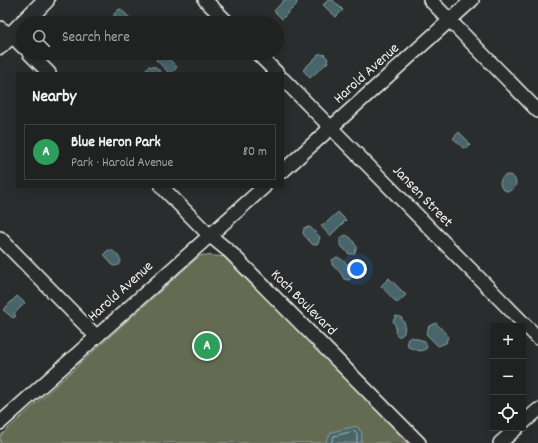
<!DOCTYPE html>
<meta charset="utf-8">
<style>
:root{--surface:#202222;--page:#282a2a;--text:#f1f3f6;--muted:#a2a4a5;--line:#3d3f40;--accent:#ff9aa2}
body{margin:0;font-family:Dekko,sans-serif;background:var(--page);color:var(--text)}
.controls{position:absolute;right:12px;bottom:12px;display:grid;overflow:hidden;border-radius:0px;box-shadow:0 2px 10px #0003}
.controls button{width:36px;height:36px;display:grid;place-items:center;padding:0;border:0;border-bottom:1px solid var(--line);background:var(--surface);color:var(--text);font:20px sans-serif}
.you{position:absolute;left:357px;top:269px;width:14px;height:14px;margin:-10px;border:3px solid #fff;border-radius:50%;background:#1a73e8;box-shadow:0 0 0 6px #1a73e833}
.badge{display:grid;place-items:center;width:26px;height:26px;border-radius:50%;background:var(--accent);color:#fff;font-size:13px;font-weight:700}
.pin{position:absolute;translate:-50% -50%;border:2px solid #fff;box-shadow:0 1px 4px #0006}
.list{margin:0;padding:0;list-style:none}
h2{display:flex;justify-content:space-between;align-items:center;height:52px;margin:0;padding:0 16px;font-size:17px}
h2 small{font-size:13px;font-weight:400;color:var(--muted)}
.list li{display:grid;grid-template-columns:26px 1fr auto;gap:12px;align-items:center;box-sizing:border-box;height:56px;margin:0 8px 8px;padding:0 8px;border:1px solid var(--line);border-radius:0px}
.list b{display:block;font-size:15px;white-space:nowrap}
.list p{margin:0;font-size:13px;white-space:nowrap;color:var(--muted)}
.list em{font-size:13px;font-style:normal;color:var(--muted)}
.icon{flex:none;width:22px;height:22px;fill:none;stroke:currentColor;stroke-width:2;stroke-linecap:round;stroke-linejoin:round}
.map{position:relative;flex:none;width:538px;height:443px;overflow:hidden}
.search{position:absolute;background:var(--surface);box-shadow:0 2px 10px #0003;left:16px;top:16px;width:268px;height:44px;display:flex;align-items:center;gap:10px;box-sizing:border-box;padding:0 14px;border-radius:22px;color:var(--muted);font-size:15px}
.panel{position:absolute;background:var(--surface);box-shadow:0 2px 10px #0003;left:16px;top:72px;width:268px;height:116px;border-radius:0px}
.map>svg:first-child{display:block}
.green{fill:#646c52;stroke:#acae9d}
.water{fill:#47656a;stroke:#8c9d9c}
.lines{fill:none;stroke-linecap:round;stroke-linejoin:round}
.shore{stroke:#afb9b6;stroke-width:1}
.minor-casing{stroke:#f4f1e8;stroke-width:16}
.tertiary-casing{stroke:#f4f1e8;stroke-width:19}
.minor{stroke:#2a2d2e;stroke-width:13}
.tertiary{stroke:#2a2d2e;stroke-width:16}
.labels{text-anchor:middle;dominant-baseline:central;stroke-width:3.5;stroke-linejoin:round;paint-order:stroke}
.street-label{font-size:15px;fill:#f4f1e8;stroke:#2a2d2e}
</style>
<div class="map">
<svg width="538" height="443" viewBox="0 0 538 443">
<rect width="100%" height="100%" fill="#2a2d2e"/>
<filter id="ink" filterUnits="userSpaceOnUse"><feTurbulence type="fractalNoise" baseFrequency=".025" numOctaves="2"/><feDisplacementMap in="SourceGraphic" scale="8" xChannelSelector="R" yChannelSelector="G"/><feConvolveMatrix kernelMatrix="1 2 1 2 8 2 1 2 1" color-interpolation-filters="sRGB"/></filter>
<g filter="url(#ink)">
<polygon class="green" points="203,255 228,257 410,443 0,443 0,436 198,257"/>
<g class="water">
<polygon points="284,0 296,0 297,4 282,19 274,11"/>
<polygon points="328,0 333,0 343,10 336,17 323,5"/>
<polygon points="121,9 132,20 132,23 120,23 114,17 114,14 118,10"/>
<polygon points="159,53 163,53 177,67 172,73 169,73 156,60"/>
<polygon points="320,53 322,55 324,54 328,59 327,60 328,62 310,78 303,70"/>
<polygon points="149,66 156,67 162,73 147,73 146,69"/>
<polygon points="459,132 469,142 468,144 470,145 467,149 465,147 463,148 453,138"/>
<circle cx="508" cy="183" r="8"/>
<polygon points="338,212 346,220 330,236 321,226 324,223 325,224"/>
<polygon points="310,227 320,237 318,244 313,245 303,234 304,228"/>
<polygon points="346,235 351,238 357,247 354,254 349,254 340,245 340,238"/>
<path d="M108,250C114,250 120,256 121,262L119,265L113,266L104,254Z"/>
<path d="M337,257C343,259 353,268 354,275L349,280L344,279L340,272L332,265V260Z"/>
<polygon points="389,278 406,295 397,303 381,286"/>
<polygon points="17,296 25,303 14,314 16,316 13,318 3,310"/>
<polygon points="396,316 401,317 405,324 404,333 401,336 398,336 395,332 396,327 393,321"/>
<polygon points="436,323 448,336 446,343 438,346 426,334 429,326"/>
<polygon points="411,337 425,341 427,346 426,349 420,351 408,347 407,340"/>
<polygon points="357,426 362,433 361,443 327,443 326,440 332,432"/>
</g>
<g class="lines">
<polyline class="shore" points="331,443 334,436 354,431 357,434 357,443"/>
<defs>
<g id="minor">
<polyline points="205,0 228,23"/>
<polyline points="430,0 538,111"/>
<polyline points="0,28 11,35 23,47"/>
<polyline points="29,53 49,73"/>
<polyline points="257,53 277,73"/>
<polyline points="283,79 538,338"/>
<polyline points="283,171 472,0"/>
<polyline points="162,187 209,235 230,252 419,443"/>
<polyline points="0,238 96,336"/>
<polyline points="0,423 264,187"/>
<polyline points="523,423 538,410"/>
<polyline points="500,443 517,428"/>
</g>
<g id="tertiary">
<polyline points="23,23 46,0"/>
<polyline points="0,46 23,23"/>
</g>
</defs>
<use href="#minor" class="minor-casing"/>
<use href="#tertiary" class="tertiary-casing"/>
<use href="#minor" class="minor"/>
<use href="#tertiary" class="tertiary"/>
</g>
</g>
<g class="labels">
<g class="street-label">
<text transform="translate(367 74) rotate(-42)">Harold Avenue</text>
<text transform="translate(422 197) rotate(46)">Jansen Street</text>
<text transform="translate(121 292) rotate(-42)">Harold Avenue</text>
<text transform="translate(303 303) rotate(45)">Koch Boulevard</text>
</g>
</g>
</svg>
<div class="controls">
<button>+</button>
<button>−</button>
<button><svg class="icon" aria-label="locate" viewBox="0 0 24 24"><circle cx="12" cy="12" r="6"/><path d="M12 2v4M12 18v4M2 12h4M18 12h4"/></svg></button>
</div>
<div class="you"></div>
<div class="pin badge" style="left:207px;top:346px;background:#2e9e5b">A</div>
<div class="search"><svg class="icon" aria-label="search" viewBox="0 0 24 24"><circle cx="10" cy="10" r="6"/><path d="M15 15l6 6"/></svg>Search here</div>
<section class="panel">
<h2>Nearby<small></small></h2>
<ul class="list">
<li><span class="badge" style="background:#2e9e5b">A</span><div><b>Blue Heron Park</b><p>Park · Harold Avenue</p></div><em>80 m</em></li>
</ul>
</section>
</div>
